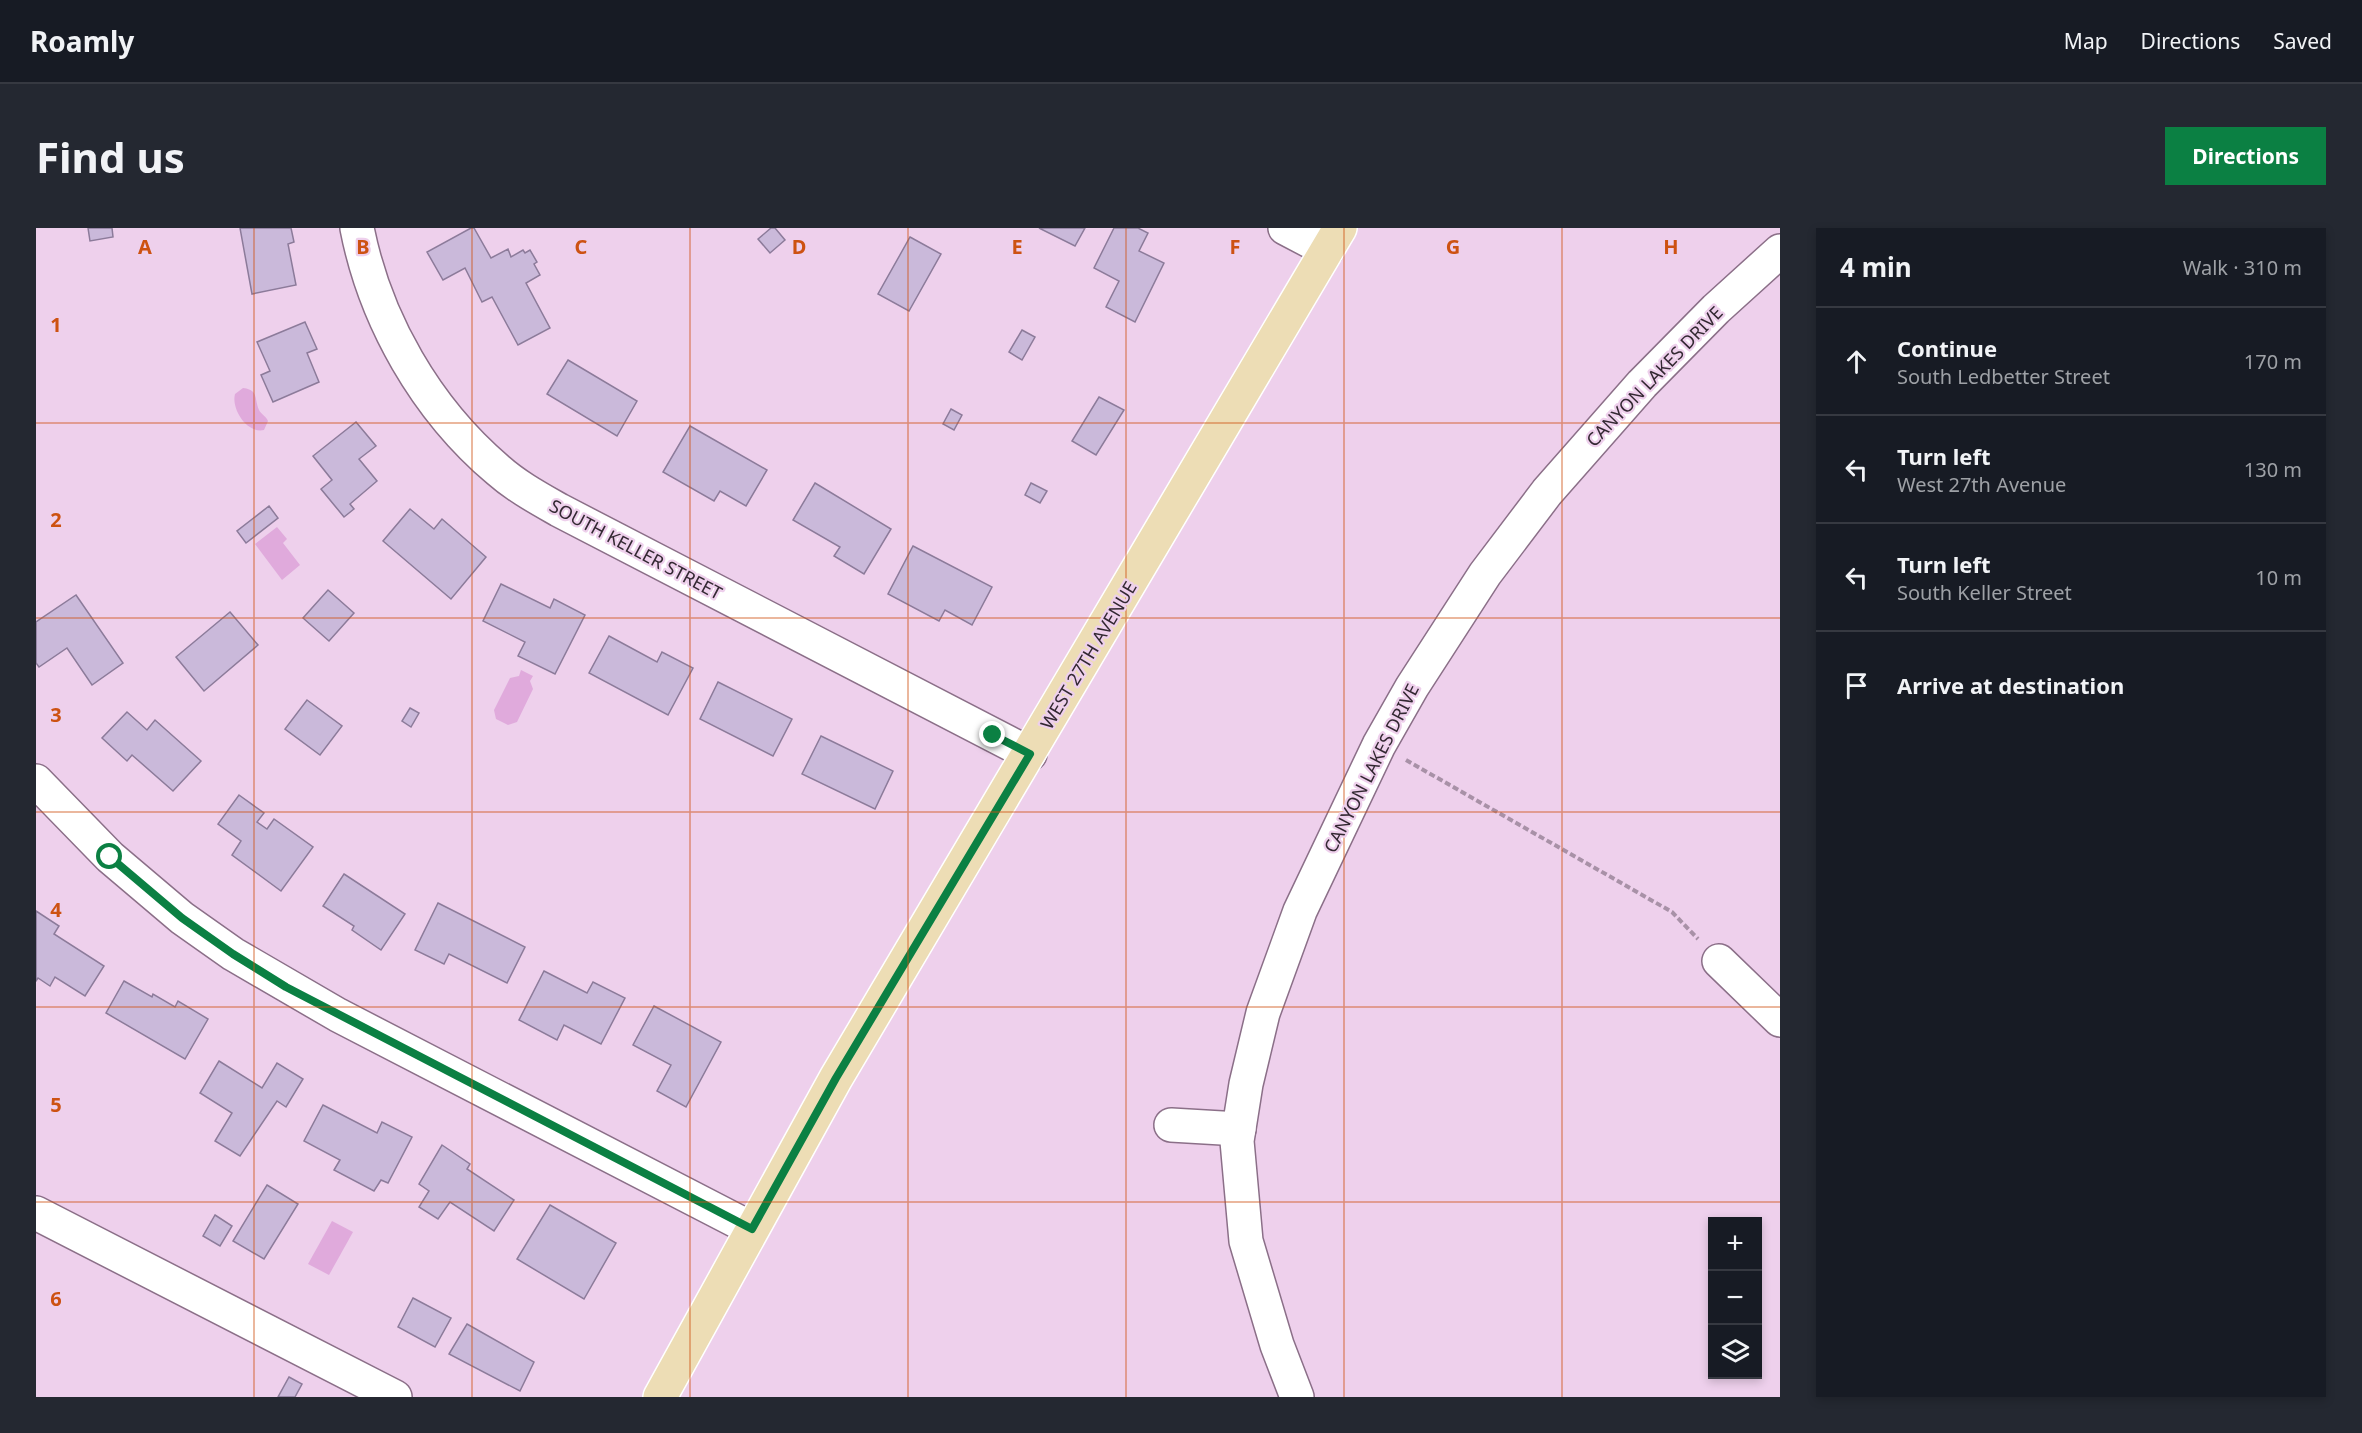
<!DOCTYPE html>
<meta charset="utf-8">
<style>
:root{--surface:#171b24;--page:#242831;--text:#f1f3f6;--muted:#9ea1a6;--line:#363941;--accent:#0b8043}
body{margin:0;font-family:"Noto Sans",sans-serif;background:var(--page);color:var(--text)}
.controls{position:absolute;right:18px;bottom:18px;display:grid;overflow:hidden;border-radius:0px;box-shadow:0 3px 9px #0003}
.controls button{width:54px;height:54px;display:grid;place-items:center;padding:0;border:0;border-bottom:2px solid var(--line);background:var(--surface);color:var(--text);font:30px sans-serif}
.stop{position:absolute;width:18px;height:18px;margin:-14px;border:4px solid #0b8043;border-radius:50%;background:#fff}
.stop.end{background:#0b8043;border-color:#fff;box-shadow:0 2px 6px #0008}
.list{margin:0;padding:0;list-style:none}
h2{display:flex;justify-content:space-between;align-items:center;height:78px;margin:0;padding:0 24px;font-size:26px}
h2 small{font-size:20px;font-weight:400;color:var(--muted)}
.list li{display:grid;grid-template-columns:39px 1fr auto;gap:18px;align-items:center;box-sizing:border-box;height:108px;padding:0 24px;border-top:2px solid var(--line)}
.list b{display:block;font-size:22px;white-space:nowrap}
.list p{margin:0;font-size:20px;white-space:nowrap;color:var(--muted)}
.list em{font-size:20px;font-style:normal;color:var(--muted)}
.icon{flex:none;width:33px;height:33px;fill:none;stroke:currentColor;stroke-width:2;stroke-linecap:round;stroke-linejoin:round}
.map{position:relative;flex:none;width:1744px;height:1169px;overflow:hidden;border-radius:0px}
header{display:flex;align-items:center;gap:36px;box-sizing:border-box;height:84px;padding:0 30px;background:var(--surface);border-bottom:2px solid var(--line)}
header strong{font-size:28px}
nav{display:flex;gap:33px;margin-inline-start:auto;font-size:21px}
.intro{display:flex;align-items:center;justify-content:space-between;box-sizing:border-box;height:144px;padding:0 36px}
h1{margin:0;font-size:42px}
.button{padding:15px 27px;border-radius:0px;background:var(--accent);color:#fff;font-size:21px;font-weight:700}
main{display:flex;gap:36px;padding:0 36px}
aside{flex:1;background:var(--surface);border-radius:0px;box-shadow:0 3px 9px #0003}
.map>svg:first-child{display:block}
.water{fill:#e0aadc}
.building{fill:#cab9da;stroke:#8c7b9a;stroke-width:1.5}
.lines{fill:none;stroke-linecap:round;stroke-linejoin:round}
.minor-casing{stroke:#8b6f88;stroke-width:36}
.major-casing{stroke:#fff;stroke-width:36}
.path{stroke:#a891a7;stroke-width:4;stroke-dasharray:6 3;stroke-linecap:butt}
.minor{stroke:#fff;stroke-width:33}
.major{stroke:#edddb5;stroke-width:33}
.route{stroke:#0b8043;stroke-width:8}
.grid{fill:none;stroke:#cd5212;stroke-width:1.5;stroke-opacity:0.55}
.labels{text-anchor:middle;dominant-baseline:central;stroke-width:4.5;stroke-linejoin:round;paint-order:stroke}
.street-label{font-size:18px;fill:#332832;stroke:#eed0ec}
.grid-label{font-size:20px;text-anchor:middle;font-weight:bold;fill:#cd5212;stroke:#eed0ec;stroke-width:4.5;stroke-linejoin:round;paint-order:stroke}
</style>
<header>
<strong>Roamly</strong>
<nav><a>Map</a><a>Directions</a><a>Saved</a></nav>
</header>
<div class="intro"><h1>Find us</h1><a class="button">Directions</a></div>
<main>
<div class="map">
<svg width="1744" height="1169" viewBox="0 0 1744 1169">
<rect width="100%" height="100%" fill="#eed0ec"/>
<g class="water">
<path d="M207,160C223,162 218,171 223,182C225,186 230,188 232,193L228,202C211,206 195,181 199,166Z"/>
<polygon points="241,299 251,311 247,315 264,337 246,352 219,316"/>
<polygon points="485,442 497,448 494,453 497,461 481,494 472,497 460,491 458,482 474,450 483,448"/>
<polygon points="296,993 317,1004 293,1047 272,1036"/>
</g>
<g class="building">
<polygon points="52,0 76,0 77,9 54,13"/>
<polygon points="204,0 255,0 258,14 252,16 260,57 216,66"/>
<polygon points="435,0 438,0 455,30 472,21 475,29 487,22 489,25 494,22 501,34 498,36 504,47 490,55 514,100 482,117 456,69 446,74 429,40 407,52 391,24"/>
<polygon points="735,0 739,0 749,12 734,25 722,11"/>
<polygon points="1003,0 1049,0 1039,18"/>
<polygon points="1078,0 1102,0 1112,5 1103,23 1128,35 1099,94 1070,79 1083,53 1058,40"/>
<polygon points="874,9 905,26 873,83 842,66"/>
<polygon points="269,94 281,121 271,125 283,154 237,174 225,147 234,143 221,114"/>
<polygon points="986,102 999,109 986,132 973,124"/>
<polygon points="532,132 601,173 581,208 511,166"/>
<polygon points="1063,169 1088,182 1060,227 1036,213"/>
<polygon points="915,181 926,187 918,202 907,196"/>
<polygon points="320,194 340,218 323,231 341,253 314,276 318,281 308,289 285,261 296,252 277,228"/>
<polygon points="654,198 731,242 710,278 684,263 678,273 627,244"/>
<polygon points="779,255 855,301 828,346 798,328 804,319 757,292"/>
<polygon points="995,255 1011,263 1004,275 989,267"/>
<polygon points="233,278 242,290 210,315 201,303"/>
<polygon points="374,281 398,301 406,291 450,329 415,371 347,313"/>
<polygon points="877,318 956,359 936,397 909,382 903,393 852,366"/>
<polygon points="465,356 514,380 518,371 549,387 519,446 482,428 489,414 447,393"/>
<polygon points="292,362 318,385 293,413 267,390"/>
<polygon points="40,367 87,435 56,457 31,420 3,439 0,435 0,394"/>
<polygon points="194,384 222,417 168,463 140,429"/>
<polygon points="573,408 621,434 626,424 657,440 632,487 553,445"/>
<polygon points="682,454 756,491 737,528 664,491"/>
<polygon points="271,472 306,498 284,527 249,501"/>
<polygon points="374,480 383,485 375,499 366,493"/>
<polygon points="91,484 111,502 119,492 165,533 137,563 96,527 91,533 66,510"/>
<polygon points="785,508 857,543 839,581 766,546"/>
<polygon points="203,567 228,585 221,594 231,601 238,591 277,619 245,663 196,627 205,613 182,596"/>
<polygon points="308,646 369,686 345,722 316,702 318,698 287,678"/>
<polygon points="402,675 489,719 471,755 413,726 408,736 379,722"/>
<polygon points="0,683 23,698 18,706 68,738 49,768 19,749 14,758 2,750 0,753"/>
<polygon points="508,743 551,765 557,754 589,770 565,816 528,797 521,812 483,792"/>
<polygon points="88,753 116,769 117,766 139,779 142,773 172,791 149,831 70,785"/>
<polygon points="618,778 685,814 650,879 621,863 635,837 597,817"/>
<polygon points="183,833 226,860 241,835 267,851 250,879 241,873 204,928 179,913 196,885 164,865"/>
<polygon points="287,877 341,905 346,894 376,909 352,955 345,952 338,963 298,942 304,932 268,913"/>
<polygon points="406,917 434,936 431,941 478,972 458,1003 414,974 402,991 383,979 393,963 383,956"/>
<polygon points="231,957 262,976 228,1031 197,1013"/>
<polygon points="514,977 580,1015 548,1071 481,1031"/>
<polygon points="179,987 196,998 184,1018 167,1008"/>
<polygon points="377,1070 415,1090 399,1119 362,1099"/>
<polygon points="431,1096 498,1134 484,1163 413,1126"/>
<polygon points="253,1149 266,1156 259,1169 242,1169"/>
</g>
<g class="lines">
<defs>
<g id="minor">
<path d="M321,0C339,92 390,181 462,242C480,258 502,270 523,282L994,526"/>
<polyline points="1249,0 1291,22"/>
<polyline points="0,553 74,629 146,690 197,726 302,787 716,1001"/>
<polyline points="1683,733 1744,792"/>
<polyline points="1135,897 1203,901"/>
<polyline points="0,985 359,1169"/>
<polyline points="1261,1169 1241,1117 1210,1013 1201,913 1210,856 1227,785 1264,683 1343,517 1376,459 1449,346 1511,264 1606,156 1680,81 1744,23"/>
</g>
<polyline id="major" points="624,1169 800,850 1304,0"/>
</defs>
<use href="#minor" class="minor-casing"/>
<use href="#major" class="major-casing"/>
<polyline class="path" points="1370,532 1636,684 1662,711"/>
<use href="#minor" class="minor"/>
<use href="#major" class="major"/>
</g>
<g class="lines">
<polyline class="route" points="74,629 146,690 197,726 250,759 716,1001 800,850 994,526 957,507"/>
</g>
<path class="grid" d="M218,0V1169M436,0V1169M654,0V1169M872,0V1169M1090,0V1169M1308,0V1169M1526,0V1169M0,195H1744M0,390H1744M0,584H1744M0,779H1744M0,974H1744"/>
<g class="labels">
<g class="street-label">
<text transform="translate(1618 148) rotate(-46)">CANYON LAKES DRIVE</text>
<text transform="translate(600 321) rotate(28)">SOUTH KELLER STREET</text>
<text transform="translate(1052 427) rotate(-59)">WEST 27TH AVENUE</text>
<text transform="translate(1335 540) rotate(-63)">CANYON LAKES DRIVE</text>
</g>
</g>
<g class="grid-label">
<text x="109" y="26">A</text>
<text x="327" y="26">B</text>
<text x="545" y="26">C</text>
<text x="763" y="26">D</text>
<text x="981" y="26">E</text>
<text x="1199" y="26">F</text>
<text x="1417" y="26">G</text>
<text x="1635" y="26">H</text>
<text x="20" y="104">1</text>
<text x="20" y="299">2</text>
<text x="20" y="494">3</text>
<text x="20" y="689">4</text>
<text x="20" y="884">5</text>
<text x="20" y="1078">6</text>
</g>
</svg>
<div class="controls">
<button>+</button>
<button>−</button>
<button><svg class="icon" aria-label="layers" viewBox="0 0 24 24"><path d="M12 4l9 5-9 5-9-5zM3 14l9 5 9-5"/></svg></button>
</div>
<div class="stop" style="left:74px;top:629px"></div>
<div class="stop end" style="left:957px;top:507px"></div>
</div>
<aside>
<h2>4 min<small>Walk · 310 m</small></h2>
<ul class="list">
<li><svg class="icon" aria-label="ahead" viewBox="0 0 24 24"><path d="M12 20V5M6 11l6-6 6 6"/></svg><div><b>Continue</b><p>South Ledbetter Street</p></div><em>170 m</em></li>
<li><svg class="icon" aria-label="left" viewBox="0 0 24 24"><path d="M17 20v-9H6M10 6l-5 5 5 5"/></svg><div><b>Turn left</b><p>West 27th Avenue</p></div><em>130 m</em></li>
<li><svg class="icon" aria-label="left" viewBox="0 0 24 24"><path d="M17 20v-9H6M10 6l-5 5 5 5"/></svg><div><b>Turn left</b><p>South Keller Street</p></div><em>10 m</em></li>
<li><svg class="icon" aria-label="arrive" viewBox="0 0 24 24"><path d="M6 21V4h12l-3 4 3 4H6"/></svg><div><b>Arrive at destination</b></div></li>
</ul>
</aside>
</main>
